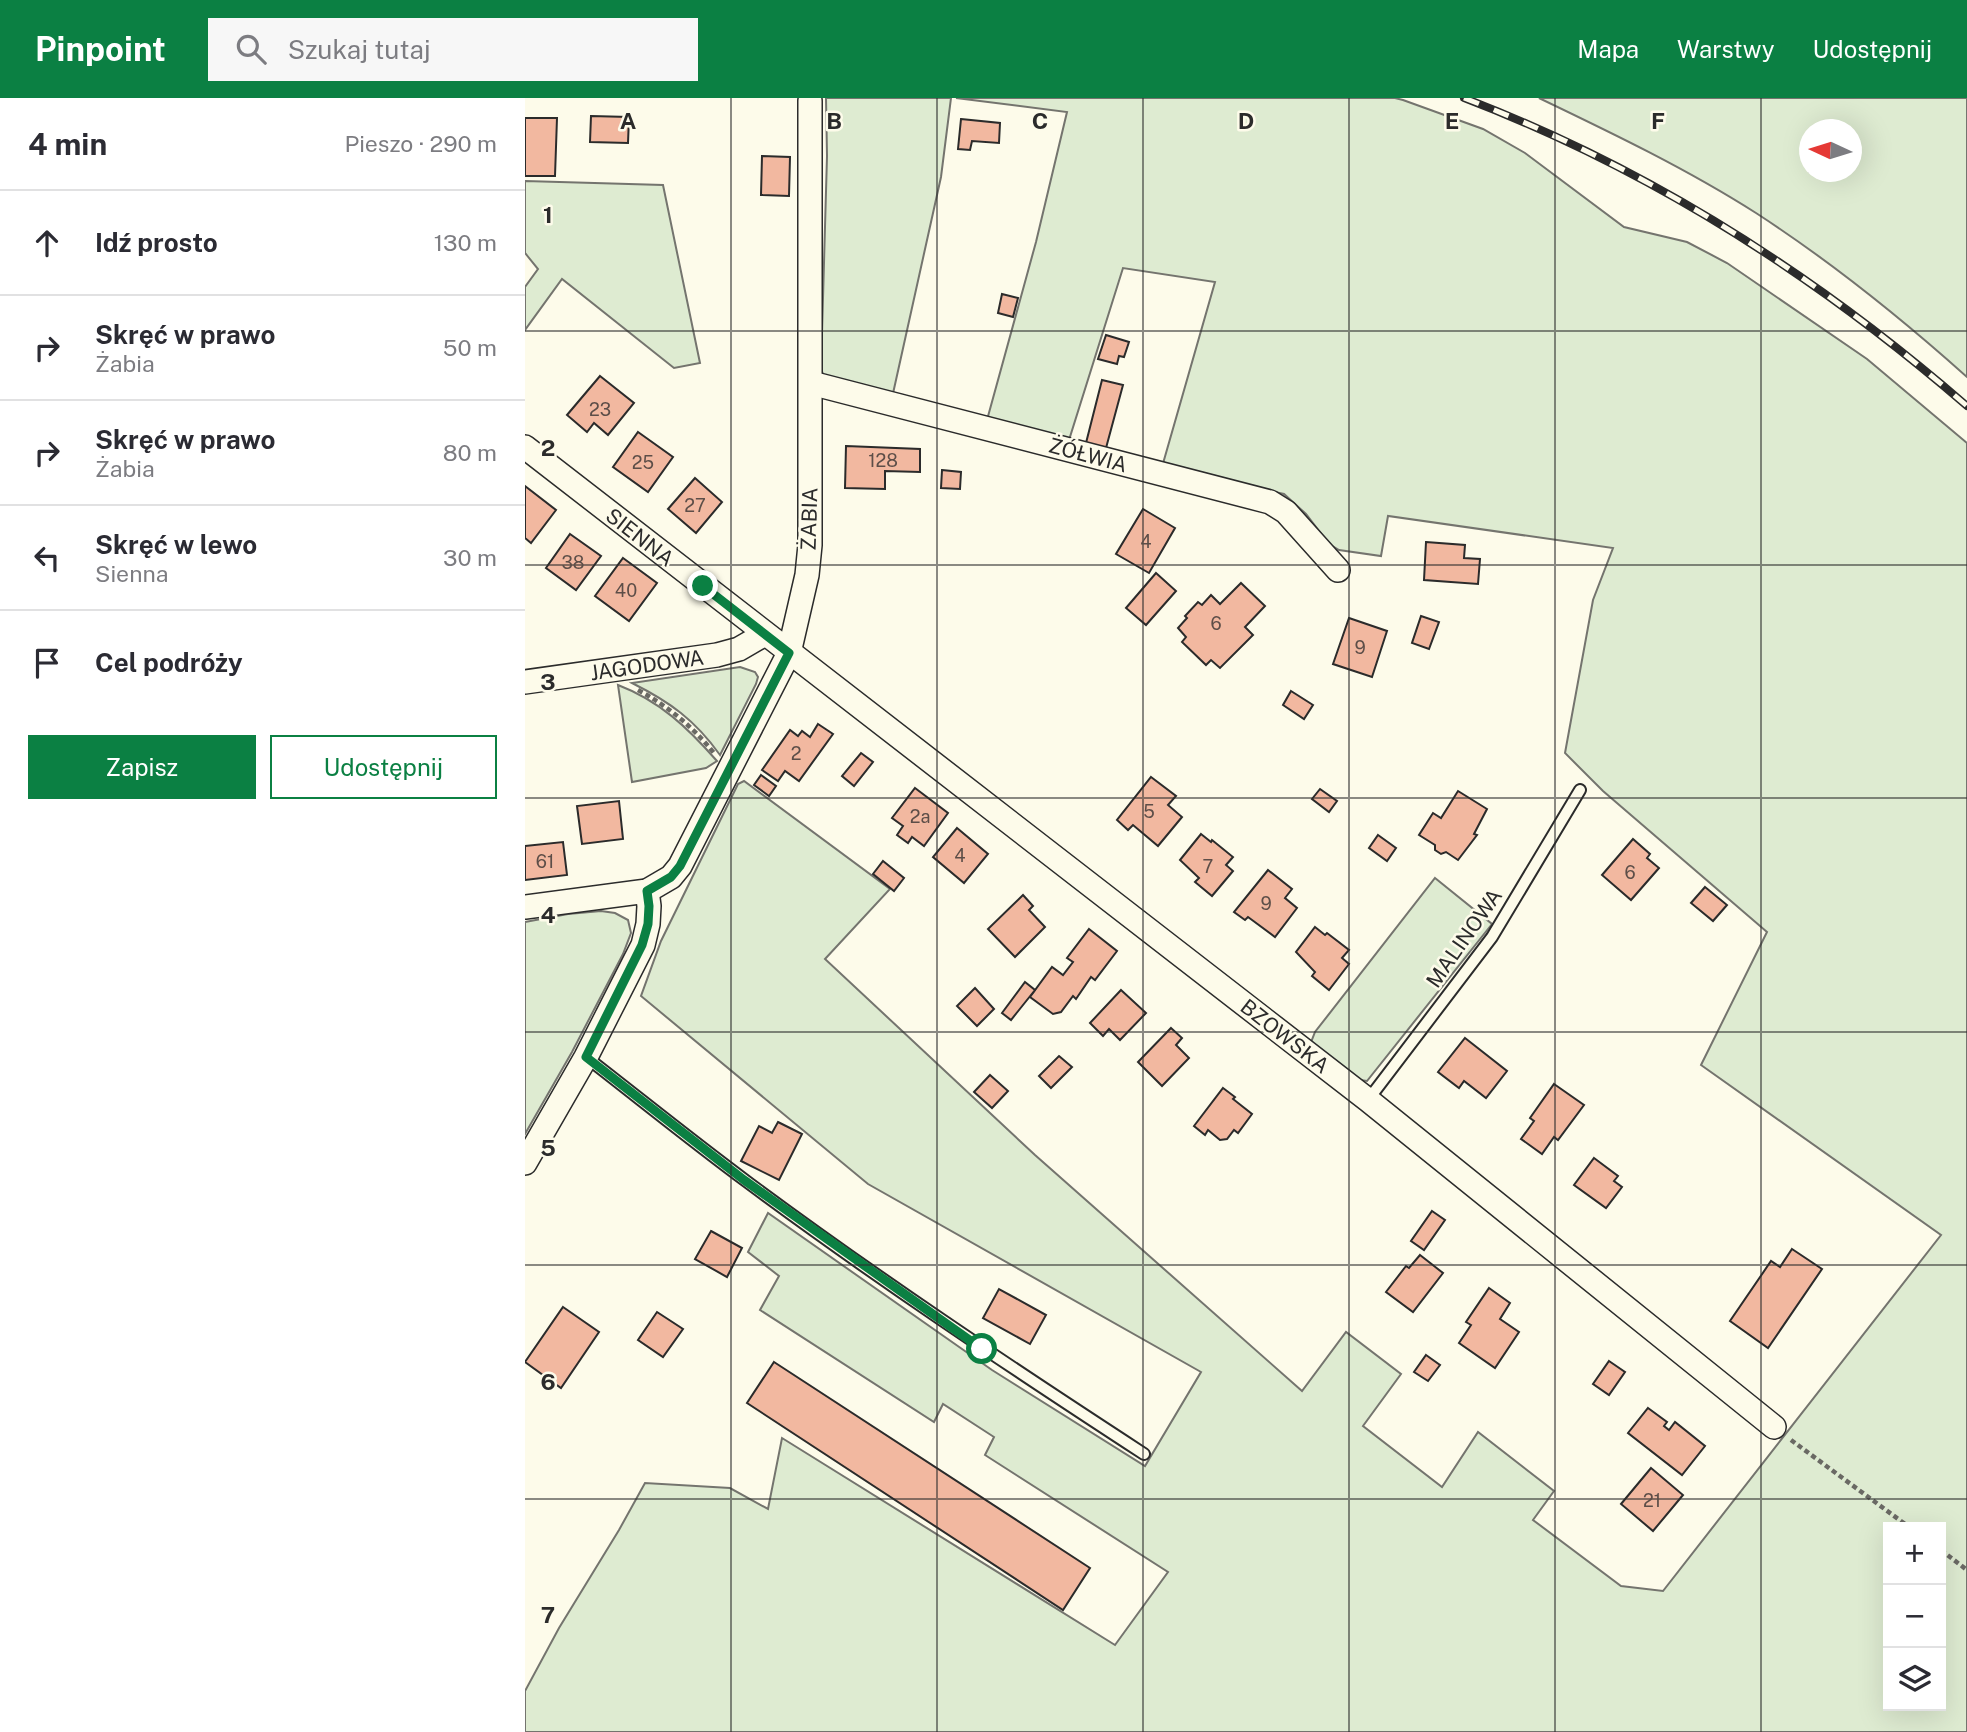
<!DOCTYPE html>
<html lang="pl">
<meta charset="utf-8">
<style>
:root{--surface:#fff;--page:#f7f7f7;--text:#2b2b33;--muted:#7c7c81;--line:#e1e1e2;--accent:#0b8043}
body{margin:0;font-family:"Public Sans",sans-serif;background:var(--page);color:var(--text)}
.controls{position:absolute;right:21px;bottom:21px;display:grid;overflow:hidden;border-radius:0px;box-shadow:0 7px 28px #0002}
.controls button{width:63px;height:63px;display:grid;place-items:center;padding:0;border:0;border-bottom:2px solid var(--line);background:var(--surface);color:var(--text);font:35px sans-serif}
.compass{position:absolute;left:1274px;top:21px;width:63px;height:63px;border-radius:50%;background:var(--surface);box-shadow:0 7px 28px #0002;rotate:274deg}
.stop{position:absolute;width:21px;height:21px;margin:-16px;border:5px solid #0b8043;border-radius:50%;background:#fff}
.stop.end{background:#0b8043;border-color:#fff;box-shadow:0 2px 7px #0008}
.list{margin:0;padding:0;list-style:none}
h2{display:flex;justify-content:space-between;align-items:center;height:91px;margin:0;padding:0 28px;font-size:30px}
h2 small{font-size:23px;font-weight:400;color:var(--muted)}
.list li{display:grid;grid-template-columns:46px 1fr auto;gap:21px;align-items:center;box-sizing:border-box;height:105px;padding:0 28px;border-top:2px solid var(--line)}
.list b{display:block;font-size:26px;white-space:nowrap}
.list p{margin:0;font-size:23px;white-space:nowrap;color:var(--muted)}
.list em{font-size:23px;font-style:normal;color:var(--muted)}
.actions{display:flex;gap:14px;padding:21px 28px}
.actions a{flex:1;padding:16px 0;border:2px solid var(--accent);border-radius:0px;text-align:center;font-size:24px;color:var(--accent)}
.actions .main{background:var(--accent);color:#fff}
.icon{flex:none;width:38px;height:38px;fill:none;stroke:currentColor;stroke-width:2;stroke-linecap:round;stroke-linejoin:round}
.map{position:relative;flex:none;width:1442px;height:1634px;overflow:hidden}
header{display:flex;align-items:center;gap:42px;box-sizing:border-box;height:98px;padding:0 35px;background:var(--accent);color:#fff}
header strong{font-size:33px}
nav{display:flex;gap:38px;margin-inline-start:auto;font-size:24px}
.search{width:490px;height:63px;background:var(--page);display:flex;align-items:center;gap:18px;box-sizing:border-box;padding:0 24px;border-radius:0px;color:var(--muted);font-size:26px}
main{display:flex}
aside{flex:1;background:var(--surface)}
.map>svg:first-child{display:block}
.green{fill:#deebd1;stroke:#74746e;stroke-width:2;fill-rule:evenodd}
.building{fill:#f2b8a0;stroke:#2b2b2b;stroke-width:2}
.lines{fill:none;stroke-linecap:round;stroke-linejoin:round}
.service-casing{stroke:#2b2b2b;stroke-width:14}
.minor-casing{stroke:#2b2b2b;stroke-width:26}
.path{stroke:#6a6964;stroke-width:4.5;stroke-dasharray:5 3.5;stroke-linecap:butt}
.service{stroke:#fdfbea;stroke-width:10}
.minor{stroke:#fdfbea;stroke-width:23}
.rail-casing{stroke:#2b2b2b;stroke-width:8}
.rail{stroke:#fdfbea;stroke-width:5;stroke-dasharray:16;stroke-linecap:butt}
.route{stroke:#0b8043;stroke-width:9}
.grid{fill:none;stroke:#2b2b2b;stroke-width:2;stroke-opacity:0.55}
.labels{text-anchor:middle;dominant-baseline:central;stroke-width:5;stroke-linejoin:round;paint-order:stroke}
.number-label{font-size:18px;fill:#5d4e48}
.street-label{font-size:21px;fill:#2b2b2b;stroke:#fdfbea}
.grid-label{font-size:23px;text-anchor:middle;font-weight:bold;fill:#2b2b2b;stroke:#fdfbea;stroke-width:5;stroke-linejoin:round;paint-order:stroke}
</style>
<header>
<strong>Pinpoint</strong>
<div class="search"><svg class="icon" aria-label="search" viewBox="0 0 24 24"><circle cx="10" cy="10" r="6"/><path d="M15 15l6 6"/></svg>Szukaj tutaj</div>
<nav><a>Mapa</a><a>Warstwy</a><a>Udostępnij</a></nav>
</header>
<main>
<aside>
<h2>4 min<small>Pieszo · 290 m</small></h2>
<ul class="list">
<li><svg class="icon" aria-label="ahead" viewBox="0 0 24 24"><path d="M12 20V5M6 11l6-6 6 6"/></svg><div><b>Idź prosto</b></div><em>130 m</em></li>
<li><svg class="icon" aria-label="right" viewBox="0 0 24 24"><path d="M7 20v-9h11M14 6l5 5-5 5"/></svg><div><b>Skręć w prawo</b><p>Żabia</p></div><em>50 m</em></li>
<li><svg class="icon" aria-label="right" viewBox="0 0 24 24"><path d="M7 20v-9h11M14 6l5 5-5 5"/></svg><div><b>Skręć w prawo</b><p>Żabia</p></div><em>80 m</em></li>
<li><svg class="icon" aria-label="left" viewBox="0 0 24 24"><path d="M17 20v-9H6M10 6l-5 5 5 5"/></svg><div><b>Skręć w lewo</b><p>Sienna</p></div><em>30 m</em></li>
<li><svg class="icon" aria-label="arrive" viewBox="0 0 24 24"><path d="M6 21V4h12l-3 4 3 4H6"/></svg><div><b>Cel podróży</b></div></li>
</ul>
<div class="actions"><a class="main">Zapisz</a><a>Udostępnij</a></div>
</aside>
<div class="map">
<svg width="1442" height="1634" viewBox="0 0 1442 1634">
<rect width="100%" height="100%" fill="#fdfbea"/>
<g class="green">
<polygon points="301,0 426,0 416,79 367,300 300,281 296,271 302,58"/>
<path d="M431,0H870L878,2L958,31L1000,55L1099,129L1162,144L1202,165L1342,261L1442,345V1634H0V1593L34,1530L94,1432L120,1385L205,1390L243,1411L257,1340L590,1547L643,1474L460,1357L469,1339L418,1306L409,1324L235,1212L254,1178L223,1154L243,1115L467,1272L620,1368L676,1274L343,1086L116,898L136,843L213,686L219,683L365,791L300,861L510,1057L777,1293L821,1234L876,1276L838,1328L917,1389L953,1334L1029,1393L1008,1422L1096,1488L1138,1493L1416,1137L1176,967L1242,834L1078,693L1040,655L1068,502L1088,450L863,418L856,458L814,452L804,446L781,416L759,396L637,369L690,184L598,170L544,342L462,322L511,144L542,14ZM1363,1429H1416V1608H1363Z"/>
<path d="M1014,0H1442V279C1376,220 1305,163 1231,115C1162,71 1087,35 1014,0ZM1284,32H1326V74H1284Z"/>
<polygon points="0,83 138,87 175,265 149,270 37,181 0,232 0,189 13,171 0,155"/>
<path d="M215,569L230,574L233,579L231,586L195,657C170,622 145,604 107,585Z"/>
<path d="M93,587C135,603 163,630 192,663L181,670L107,684Z"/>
<polygon points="910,780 967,826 842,983 828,981 785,947 790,934"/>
<polygon points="76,813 90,815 103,822 106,835 98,856 47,954 0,1036 0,824 43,816"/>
</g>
<g class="building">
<polygon points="66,18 104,19 103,45 65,44"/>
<polygon points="0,20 32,20 30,78 0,78"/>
<polygon points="436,21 475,25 474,45 447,43 445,52 433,51"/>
<polygon points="237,58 265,59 264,98 236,97"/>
<polygon points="477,196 493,200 488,219 473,215"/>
<polygon points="581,237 604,244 599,259 594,258 592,266 573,261"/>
<polygon points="75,278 109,305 83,337 69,325 62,334 42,317"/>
<polygon points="577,282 598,287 581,350 561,345"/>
<polygon points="113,334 148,359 123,394 88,369"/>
<polygon points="321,348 395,351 395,374 360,373 360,391 320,390"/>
<polygon points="417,372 436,374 435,391 416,390"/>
<polygon points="170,380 197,404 171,435 143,411"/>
<polygon points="0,388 31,412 6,445 0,440"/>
<polygon points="618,411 650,430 624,475 591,456"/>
<polygon points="45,436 76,458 51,492 21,470"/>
<polygon points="901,444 940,447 939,460 955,461 953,486 899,482"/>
<polygon points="98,460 132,485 104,523 70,498"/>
<polygon points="631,475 651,493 621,527 601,510"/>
<polygon points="716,485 740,508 720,529 728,537 695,570 686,562 681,567 657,544 661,539 653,530 662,520 660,518 673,504 677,507 686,497 695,506"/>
<polygon points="896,518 914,524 904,551 887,545"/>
<polygon points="824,520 862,533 847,579 808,566"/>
<polygon points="766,593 788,607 779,621 758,607"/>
<polygon points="293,626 308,636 274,683 260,673 253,683 237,672 265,632 273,638 277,633 285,639"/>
<polygon points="336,655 348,664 329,688 317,678"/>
<polygon points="236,677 251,688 244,698 229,687"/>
<polygon points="626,679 651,698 643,707 657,719 633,748 608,727 603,732 592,722"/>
<polygon points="390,690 423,715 399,748 387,739 383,745 372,737 378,728 367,720"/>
<polygon points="795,691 812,703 804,714 787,701"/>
<polygon points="933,693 962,711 949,736 952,737 933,762 921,754 916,756 910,752 910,747 894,737 908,715 916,720"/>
<polygon points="94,703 98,741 57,746 52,708"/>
<polygon points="432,730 463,756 439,785 408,759"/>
<polygon points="676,736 686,744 687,742 708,759 701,767 708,773 687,798 670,784 674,780 655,762"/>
<polygon points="853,737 871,750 862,763 844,750"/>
<polygon points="1108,741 1125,756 1122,760 1134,770 1106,802 1077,777"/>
<polygon points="38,744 42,777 0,782 0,748"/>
<polygon points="358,763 379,780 369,793 348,776"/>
<polygon points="743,772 767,791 760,800 772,810 750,839 723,819 720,822 709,814"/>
<polygon points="1180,789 1202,807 1188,823 1166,805"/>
<polygon points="498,797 508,808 504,812 520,829 490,859 463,831"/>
<polygon points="790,829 800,837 802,835 824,852 817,860 824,866 804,892 787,878 790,874 771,854"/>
<polygon points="564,831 592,853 570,882 566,879 551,901 548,898 536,914 528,916 505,899 527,869 538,877 548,864 542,860"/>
<polygon points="500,884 510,892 486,922 477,915"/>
<polygon points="450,890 469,911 452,928 432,908"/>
<polygon points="596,892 621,915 595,942 584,931 578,938 565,925"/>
<polygon points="646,930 657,940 651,947 664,960 637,988 613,964"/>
<polygon points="940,940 982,973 961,1000 939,983 934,990 913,974"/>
<polygon points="534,958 547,969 526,990 514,978"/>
<polygon points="465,977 483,993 467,1010 449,994"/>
<polygon points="1029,986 1059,1007 1033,1042 1029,1039 1017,1056 996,1041 1009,1023 1005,1020"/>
<polygon points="698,990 710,999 708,1001 727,1016 713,1035 709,1032 702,1041 695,1042 683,1032 680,1037 669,1028"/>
<polygon points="253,1024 277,1036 254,1082 216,1063 234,1028 247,1035"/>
<polygon points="1069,1060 1093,1078 1089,1083 1097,1089 1081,1110 1049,1087"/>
<polygon points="907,1113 920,1122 899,1152 886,1143"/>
<polygon points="186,1133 217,1150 202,1179 170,1161"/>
<polygon points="1267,1151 1297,1171 1243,1250 1205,1223 1246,1163 1255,1169"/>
<polygon points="895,1157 918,1175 888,1214 861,1194 881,1168 884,1170"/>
<polygon points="964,1190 985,1205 975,1221 994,1234 970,1270 934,1245 946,1227 941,1224"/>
<polygon points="474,1191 521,1217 505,1246 458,1220"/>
<polygon points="38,1209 74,1234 36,1290 0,1264"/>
<polygon points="132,1214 158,1231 138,1259 113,1242"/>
<polygon points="901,1257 915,1267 903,1283 889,1274"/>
<polygon points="1084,1263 1100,1274 1084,1297 1068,1286"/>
<polygon points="249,1264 565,1470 538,1512 222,1305"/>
<polygon points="1123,1310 1142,1324 1139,1328 1144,1332 1150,1324 1180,1348 1157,1377 1103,1335"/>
<polygon points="1126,1370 1158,1397 1128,1433 1096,1406"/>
</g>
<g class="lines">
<defs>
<g id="service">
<path d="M61,959C114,1000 167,1043 221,1083C350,1179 484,1268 619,1356"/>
<polyline points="843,1002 967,839 1055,692"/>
</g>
<g id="minor">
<polyline points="286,285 745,404 761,414 813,472"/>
<polyline points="0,349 843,1002 1249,1329"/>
<polyline points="0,584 192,557 214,551 240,536"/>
<polyline points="0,809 122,793 146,779 155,768 264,555 282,477 285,447 285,3"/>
<polyline points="0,1065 61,959 118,847 123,826 124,808 122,793"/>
</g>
</defs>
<use href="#service" class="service-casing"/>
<use href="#minor" class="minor-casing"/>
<g class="path">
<path d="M113,592C144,609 167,628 189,655"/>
<polyline points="1266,1342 1384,1429"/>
<polyline points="1416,1452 1442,1472"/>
</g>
<use href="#service" class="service"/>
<use href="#minor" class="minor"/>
<defs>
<path id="rail" d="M939,0C1125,71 1292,178 1442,308"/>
</defs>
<use href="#rail" class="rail-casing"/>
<use href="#rail" class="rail"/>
</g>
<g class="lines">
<polyline class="route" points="178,488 264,555 155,768 146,779 122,793 124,808 123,826 117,847 61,959 219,1082 457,1251"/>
</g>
<path class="grid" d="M206,0V1634M412,0V1634M618,0V1634M824,0V1634M1030,0V1634M1236,0V1634M0,233H1442M0,467H1442M0,700H1442M0,934H1442M0,1167H1442M0,1401H1442"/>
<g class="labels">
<g class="number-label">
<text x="75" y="311">23</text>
<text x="358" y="362">128</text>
<text x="118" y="364">25</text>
<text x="170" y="407">27</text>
<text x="621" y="443">4</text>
<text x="48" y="464">38</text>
<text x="101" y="492">40</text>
<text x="691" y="525">6</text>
<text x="835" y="549">9</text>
<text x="271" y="655">2</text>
<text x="624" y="713">5</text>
<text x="395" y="718">2a</text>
<text x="435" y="757">4</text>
<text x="20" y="763">61</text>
<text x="683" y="768">7</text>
<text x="1105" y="774">6</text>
<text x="741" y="805">9</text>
<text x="1127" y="1402">21</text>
</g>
<g class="street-label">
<text transform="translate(563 357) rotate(15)">ŻÓŁWIA</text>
<text transform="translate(284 421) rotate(-88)">ŻABIA</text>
<text transform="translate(115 439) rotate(38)">SIENNA</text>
<text transform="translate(122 567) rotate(-8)">JAGODOWA</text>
<text transform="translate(939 840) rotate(-55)">MALINOWA</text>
<text transform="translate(760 938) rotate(38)">BZOWSKA</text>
</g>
</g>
<g class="grid-label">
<text x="103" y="31">A</text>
<text x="309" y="31">B</text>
<text x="515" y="31">C</text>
<text x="721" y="31">D</text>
<text x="927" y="31">E</text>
<text x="1133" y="31">F</text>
<text x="23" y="125">1</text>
<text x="23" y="358">2</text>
<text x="23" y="592">3</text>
<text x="23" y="825">4</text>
<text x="23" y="1058">5</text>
<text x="23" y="1292">6</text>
<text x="23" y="1525">7</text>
</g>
</svg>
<div class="controls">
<button>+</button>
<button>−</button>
<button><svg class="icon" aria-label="layers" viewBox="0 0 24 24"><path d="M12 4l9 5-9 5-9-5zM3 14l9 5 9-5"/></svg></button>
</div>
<svg class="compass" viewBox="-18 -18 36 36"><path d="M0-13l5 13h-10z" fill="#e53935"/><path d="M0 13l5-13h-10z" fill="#7c7c81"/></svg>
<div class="stop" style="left:457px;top:1251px"></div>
<div class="stop end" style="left:178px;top:488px"></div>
</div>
</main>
